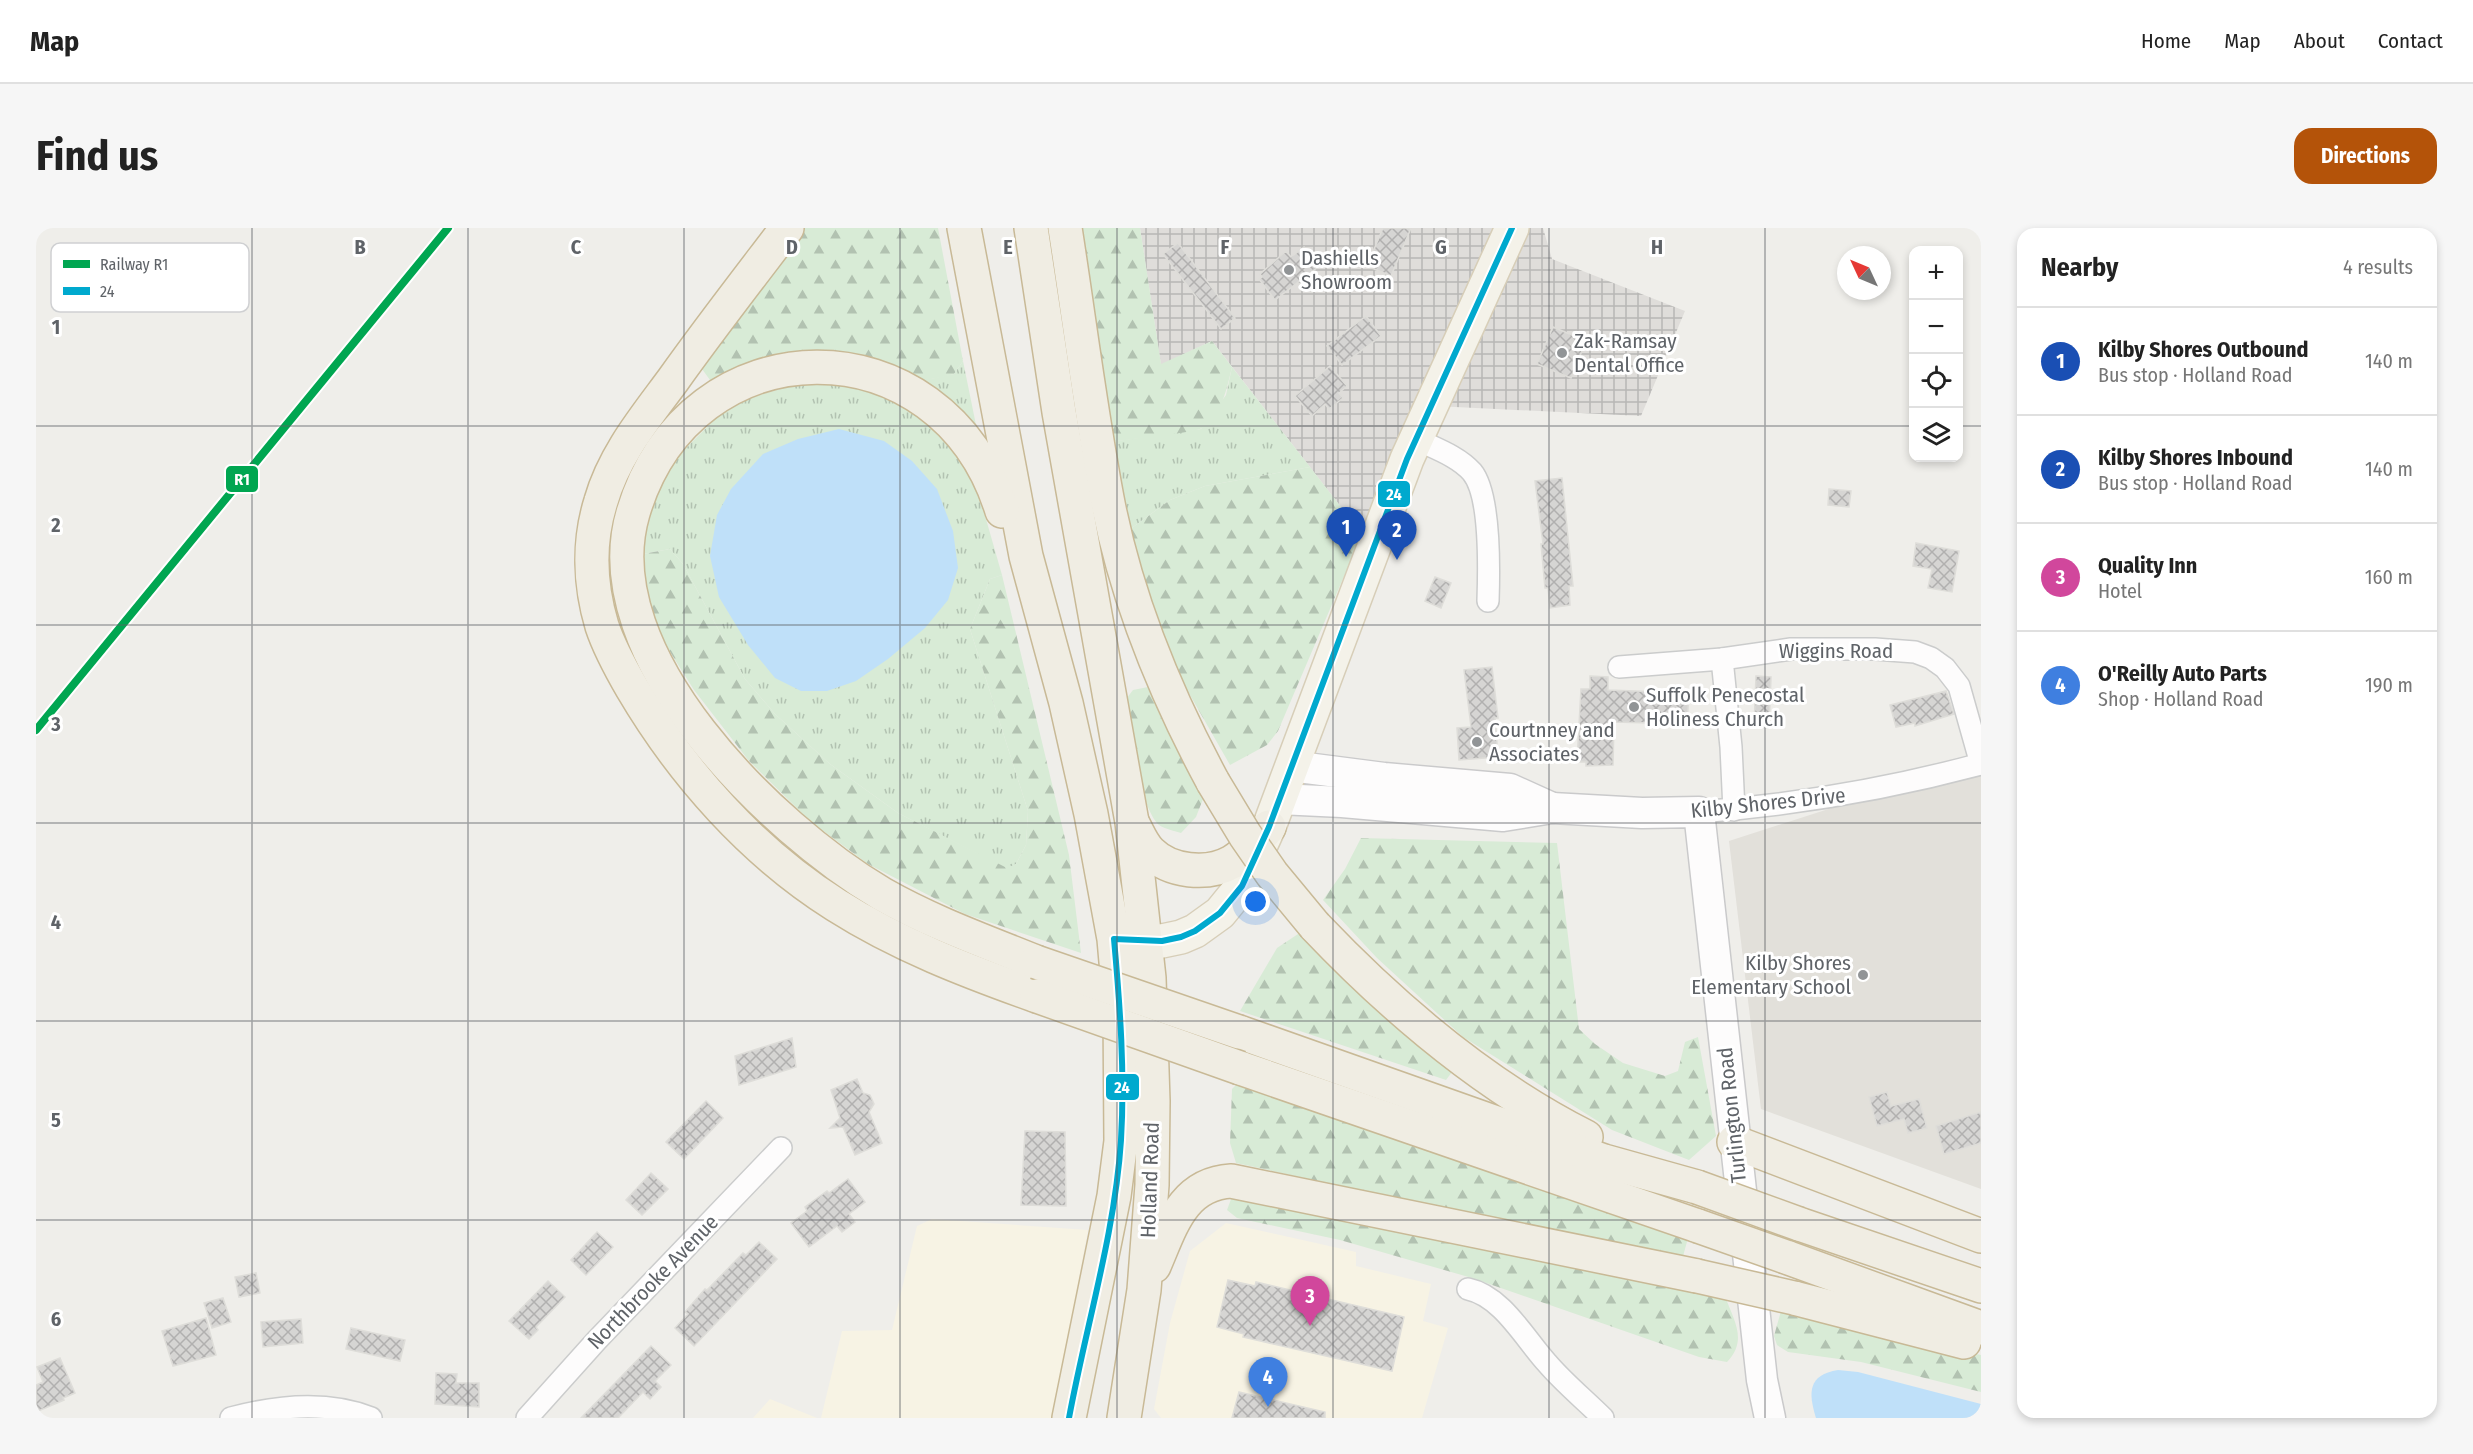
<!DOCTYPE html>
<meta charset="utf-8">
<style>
:root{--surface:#fff;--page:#f6f6f6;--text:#222;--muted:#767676;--line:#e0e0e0;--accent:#b45309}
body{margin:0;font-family:"Fira Sans Condensed",sans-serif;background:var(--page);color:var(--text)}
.controls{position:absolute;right:18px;top:18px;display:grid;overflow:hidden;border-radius:12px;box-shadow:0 3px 9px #0003}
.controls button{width:54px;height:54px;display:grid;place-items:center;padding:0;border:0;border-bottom:2px solid var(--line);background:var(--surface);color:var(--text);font:30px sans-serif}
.compass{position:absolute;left:1801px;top:18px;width:54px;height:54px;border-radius:50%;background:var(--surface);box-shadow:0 3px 9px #0003;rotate:314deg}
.you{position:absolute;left:1220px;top:674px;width:21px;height:21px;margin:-15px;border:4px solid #fff;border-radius:50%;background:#1a73e8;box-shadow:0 0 0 9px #1a73e833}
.badge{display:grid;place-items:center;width:39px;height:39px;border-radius:50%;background:var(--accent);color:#fff;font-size:20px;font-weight:700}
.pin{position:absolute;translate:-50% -50px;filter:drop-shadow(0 2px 3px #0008)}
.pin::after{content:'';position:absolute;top:32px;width:21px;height:18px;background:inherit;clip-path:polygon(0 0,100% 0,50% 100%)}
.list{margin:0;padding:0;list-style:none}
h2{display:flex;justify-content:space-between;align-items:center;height:78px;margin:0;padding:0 24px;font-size:26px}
h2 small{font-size:20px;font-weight:400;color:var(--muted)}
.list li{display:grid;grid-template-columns:39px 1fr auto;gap:18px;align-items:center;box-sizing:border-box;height:108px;padding:0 24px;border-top:2px solid var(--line)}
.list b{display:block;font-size:22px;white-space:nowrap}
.list p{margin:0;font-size:20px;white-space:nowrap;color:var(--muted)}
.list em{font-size:20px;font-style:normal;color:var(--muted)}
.icon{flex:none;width:33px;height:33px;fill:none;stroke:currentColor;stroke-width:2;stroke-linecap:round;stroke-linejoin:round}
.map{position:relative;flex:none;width:1945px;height:1190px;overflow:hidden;border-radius:18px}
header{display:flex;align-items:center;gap:36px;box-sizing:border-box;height:84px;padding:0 30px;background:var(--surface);border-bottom:2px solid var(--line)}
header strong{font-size:28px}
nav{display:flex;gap:33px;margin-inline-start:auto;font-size:21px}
.intro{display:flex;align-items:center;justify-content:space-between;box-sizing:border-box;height:144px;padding:0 36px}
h1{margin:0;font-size:42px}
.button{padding:15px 27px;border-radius:18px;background:var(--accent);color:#fff;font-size:21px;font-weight:700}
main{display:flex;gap:36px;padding:0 36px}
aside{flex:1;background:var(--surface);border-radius:18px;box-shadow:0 3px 9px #0003}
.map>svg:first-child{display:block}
.commercial{fill:#f7f3e4}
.industrial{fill:url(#industrial-grid)}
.education{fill:#e2e0da}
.grass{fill:url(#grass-tufts)}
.forest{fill:url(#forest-firs)}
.water{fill:#bfe0f9}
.building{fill:url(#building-cross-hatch);stroke:#deddd9;stroke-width:1.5}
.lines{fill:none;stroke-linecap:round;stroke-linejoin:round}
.street-casing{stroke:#cbcccc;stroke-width:24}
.secondary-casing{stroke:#cacacb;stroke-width:33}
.primary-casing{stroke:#d7ceb8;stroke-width:36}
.highway-casing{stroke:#c8b996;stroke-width:36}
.street{stroke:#fdfcfc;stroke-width:21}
.secondary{stroke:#fdfcfc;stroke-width:30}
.primary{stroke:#f4f2e9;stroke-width:33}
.highway{stroke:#f0ede3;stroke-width:33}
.highway-bridge-casing{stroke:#c8b996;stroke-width:36;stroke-linecap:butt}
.highway-bridge{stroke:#f0ede3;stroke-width:33}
.bus-1-casing{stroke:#fff;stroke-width:10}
.bus-1{stroke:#00a9ce;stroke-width:6}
.rail-1-casing{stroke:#fff;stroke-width:12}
.rail-1{stroke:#00a651;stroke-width:8}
.grid{fill:none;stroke:#5f6368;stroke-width:1.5;stroke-opacity:0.55}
.poi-dot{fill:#919496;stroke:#fff;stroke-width:2}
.labels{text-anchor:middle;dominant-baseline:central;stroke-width:6;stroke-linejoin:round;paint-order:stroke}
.poi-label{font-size:21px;fill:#5f6368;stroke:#fff;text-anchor:start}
.street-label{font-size:21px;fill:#5f6368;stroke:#fff}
.key{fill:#fff;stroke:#cfd0d2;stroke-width:1.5}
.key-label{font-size:16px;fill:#5f6368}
.grid-label{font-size:20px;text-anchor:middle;font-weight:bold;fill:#5f6368;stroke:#fff;stroke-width:6;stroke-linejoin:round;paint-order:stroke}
.line-badge{stroke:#fff;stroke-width:2}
.badge-label{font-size:16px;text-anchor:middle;font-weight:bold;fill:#fff}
</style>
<header>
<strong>Map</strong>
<nav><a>Home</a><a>Map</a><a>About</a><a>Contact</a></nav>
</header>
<div class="intro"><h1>Find us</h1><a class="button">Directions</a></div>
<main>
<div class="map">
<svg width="1945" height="1190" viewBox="0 0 1945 1190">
<defs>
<pattern id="industrial-grid" width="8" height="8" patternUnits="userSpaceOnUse" patternTransform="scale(1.5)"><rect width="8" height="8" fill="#dfddda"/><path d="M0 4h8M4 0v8" fill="none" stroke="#b8b7b5"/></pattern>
<pattern id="grass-tufts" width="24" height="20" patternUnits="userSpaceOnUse" patternTransform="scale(1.5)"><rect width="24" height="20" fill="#d8ebd6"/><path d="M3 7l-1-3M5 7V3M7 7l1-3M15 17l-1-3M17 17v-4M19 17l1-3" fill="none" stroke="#b2c2b1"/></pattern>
<pattern id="forest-firs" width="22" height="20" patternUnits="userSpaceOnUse" patternTransform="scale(1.5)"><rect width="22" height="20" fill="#d8ebd6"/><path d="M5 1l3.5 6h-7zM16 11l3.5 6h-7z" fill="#b2c2b1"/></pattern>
<pattern id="building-cross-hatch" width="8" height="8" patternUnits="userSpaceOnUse" patternTransform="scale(1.5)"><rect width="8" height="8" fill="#d6d5d3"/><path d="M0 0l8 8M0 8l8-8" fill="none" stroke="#b1b0af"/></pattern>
</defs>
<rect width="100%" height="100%" fill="#efeeea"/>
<g class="commercial">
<polygon points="896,991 1052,1002 1017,1190 785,1190 806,1103 856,1102 881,998"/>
<polygon points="1190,995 1320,1024 1320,1038 1395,1056 1387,1093 1412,1100 1386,1190 1125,1190 1118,1181 1134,1095 1154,1023"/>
<polygon points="734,1171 781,1190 717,1190"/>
</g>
<polygon class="industrial" points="1104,0 1507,0 1516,31 1649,83 1605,188 1379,177 1326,306 1176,113 1125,137"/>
<polygon class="education" points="1945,532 1945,961 1725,881 1693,613"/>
<g class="grass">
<path d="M927,133L940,197C917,173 900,160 870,146L894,151L918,146Z"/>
<polygon points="1196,139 1274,239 1169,258 1134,272 1093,302 1074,214 1165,201 1190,167"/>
<polygon points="761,156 806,156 841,163 901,197 938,249 966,347 954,351 934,401 992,583 990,617 980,636 971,641 862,585 794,536 739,486 709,451 647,336 634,321 607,326 609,287 634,236 684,186 717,169"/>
</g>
<g class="forest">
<path d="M765,0H902L927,133L918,146C911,148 903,150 895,151C869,153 843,131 817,126C767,116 720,133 674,152L666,141V131Z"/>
<path d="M1041,0H1104L1125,136L1176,113L1196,139C1191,160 1186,187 1166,200C1158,205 1088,212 1074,214Z"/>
<polygon points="1274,239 1326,306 1242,503 1231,517 1194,537 1150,460 1126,410 1093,302 1134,272 1169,258"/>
<polygon points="634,321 647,336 709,451 739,486 794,536 862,585 971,640 980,636 990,617 992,583 934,401 954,351 966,347 1033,627 1045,725 929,686 832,636 774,593 713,533 658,462 619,400 610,364 607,326"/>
<path d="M1112,459L1169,566L1160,589L1145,605C1139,603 1129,601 1123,597C1105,582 1093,501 1087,475L1097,462Z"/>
<polygon points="1325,610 1521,615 1543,801 1559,816 1587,835 1629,848 1642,843 1649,814 1662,809 1680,908 1653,932 1576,902 1427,809 1341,730 1287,672 1309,641"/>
<polygon points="1265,704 1419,840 1410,852 1204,783 1241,720"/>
<polygon points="1204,853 1652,1010 1646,1032 1200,935 1194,915 1196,861"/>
<path d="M1198,963L1689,1068C1698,1093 1712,1112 1691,1134L1663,1129L1436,1050L1304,1012L1201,990L1191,982Z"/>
<polygon points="1745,1083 1945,1127 1945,1164 1825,1134 1752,1124 1741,1117 1738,1108"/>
</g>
<g class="water">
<polygon points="803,201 848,213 876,233 901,261 917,303 922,340 912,372 889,400 852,431 820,453 791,463 765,463 739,450 712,417 683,369 674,328 681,287 695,261 727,226 762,211"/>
<path d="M1802,1142L1822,1144L1945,1176V1190H1780C1772,1164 1772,1147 1802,1142Z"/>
</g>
<g class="building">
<polygon points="1347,0 1375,0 1355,48 1331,38"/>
<polygon points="1142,15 1199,90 1185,101 1127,26"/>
<polygon points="1268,19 1283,38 1239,72 1223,51 1226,49 1224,46 1250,23 1255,29"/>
<polygon points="1330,88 1345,108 1306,137 1291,118"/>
<polygon points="1517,99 1550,113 1535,150 1501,136"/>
<polygon points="1294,138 1311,158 1303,165 1307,170 1293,181 1289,176 1276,188 1259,168"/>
<polygon points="1526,250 1537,358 1533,358 1534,377 1514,380 1512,360 1509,360 1505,316 1507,316 1499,253"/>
<polygon points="1793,261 1815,263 1813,279 1792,277"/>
<polygon points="1880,315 1923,323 1916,364 1892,360 1896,341 1877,338"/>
<polygon points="1399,349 1415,355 1405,380 1389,373"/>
<polygon points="1456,439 1462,490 1459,490 1462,529 1423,532 1421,500 1435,499 1428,442"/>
<polygon points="1554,448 1572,449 1572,462 1653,465 1651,496 1578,494 1577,537 1550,538 1550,534 1541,534 1545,461 1554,461"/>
<polygon points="1720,448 1735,449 1733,500 1718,499"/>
<polygon points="1910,463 1918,486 1879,498 1879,495 1860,499 1854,477"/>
<polygon points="756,810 760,839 703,857 699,828"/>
<polygon points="821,851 827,865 834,867 838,876 833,884 846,915 819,927 807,899 794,900 804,890 795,862"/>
<polygon points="1851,864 1855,878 1883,871 1891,900 1872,905 1868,891 1841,898 1833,869"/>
<polygon points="670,873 687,890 648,931 630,914"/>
<polygon points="1945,884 1945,915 1908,926 1900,898"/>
<polygon points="989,903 1029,904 1030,978 985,977"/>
<polygon points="615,945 632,961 606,987 590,972"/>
<polygon points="812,951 829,974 813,986 819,994 806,1004 801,998 773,1019 755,995 771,983 769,979 791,963 793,965"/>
<polygon points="561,1004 577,1019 550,1047 535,1032"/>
<polygon points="723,1014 741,1031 658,1118 639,1100 652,1086 649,1084 669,1061 671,1062 707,1025 710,1027"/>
<polygon points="220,1045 224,1065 203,1069 199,1049"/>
<polygon points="1192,1052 1219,1058 1220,1054 1368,1089 1356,1143 1207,1109 1208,1106 1181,1099"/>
<polygon points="512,1053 529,1069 500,1099 502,1102 493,1111 473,1093"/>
<polygon points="187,1070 195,1094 176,1100 168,1075"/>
<polygon points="170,1090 180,1127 137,1138 126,1103"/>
<polygon points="265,1091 267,1115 227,1119 225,1094"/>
<polygon points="315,1100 369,1112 364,1133 310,1121"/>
<polygon points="615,1118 635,1137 619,1153 625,1159 614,1171 607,1164 582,1190 545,1190"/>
<polygon points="24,1130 39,1165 27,1170 28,1172 0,1184 0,1157 7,1154 1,1139"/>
<polygon points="400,1145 421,1146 420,1155 443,1155 443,1179 399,1176"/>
<polygon points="1203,1164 1289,1184 1289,1190 1196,1190"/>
</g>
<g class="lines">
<defs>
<g id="street">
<path d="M1380,211C1398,220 1422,228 1436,244C1455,267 1453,344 1452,373"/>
<polyline points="1686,431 1695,519 1698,582"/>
<polyline points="1583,439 1686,431 1755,421 1839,421 1879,424 1895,430 1909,440 1923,458 1945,536"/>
<path d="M1663,584C1759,577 1852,561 1945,536"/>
<path d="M1432,1061C1466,1068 1489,1111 1511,1135C1528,1155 1549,1172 1567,1190"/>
<path d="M195,1190C240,1178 290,1172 335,1190"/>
<polyline points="491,1190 561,1112 745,920"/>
</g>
<g id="secondary">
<polyline points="1255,538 1348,550 1474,561 1516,580"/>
<polyline points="1243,571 1306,574 1467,588 1516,580 1606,585 1663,584 1726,1152 1734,1190"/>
</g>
<polyline id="primary" points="1080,711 1126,713 1145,709 1159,703 1184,685 1206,658 1233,599 1371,231 1476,0"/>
<g id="highway">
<path d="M751,0C713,50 674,100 637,152C609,190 578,227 565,273C552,314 554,358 566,398C573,419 585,441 596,460C646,545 716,624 800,677C863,717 931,743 1001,768"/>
<polyline points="928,0 990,328 1030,475 1055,586 1078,711 1084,779 1085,913 1078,968 1033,1190"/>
<polyline points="995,0 1023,184 1096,594 1113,750 1117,873 1116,957 1108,1062 1088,1190"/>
<path d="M1029,0C1043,90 1054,180 1071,270C1090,370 1129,465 1177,554"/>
<path d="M966,283C906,90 654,92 597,285C555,427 736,601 846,666C895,694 948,713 1000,734"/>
<path d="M1097,596C1102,605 1106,616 1114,624C1134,644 1171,648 1196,634C1211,625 1221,611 1233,599"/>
<path d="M1279,698C1358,781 1447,857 1550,909"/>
<polyline points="1203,804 1568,933 1661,959"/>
<polyline points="1204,840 1662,998"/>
<polyline points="1698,914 1945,1008"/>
<polyline points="1763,996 1945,1058"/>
<polyline points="1750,1029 1945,1100"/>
<path d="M1118,1038C1135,999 1146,956 1195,953L1661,1048"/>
<polyline points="1758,1070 1928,1114"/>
</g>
</defs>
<use href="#street" class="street-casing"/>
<use href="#secondary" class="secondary-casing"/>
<use href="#primary" class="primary-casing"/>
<use href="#highway" class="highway-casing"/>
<use href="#street" class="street"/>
<use href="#secondary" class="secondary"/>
<use href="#primary" class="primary"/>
<use href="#highway" class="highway"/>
<defs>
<g id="highway-bridge">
<polyline points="1177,554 1209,607 1236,646 1279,698"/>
<polyline points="1000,734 1203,804"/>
<polyline points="1001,768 1204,840"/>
<polyline points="1661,959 1763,996"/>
<polyline points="1662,998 1750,1029"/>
<polyline points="1661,1048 1758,1070"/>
</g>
</defs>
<use href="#highway-bridge" class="highway-bridge-casing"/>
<use href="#highway-bridge" class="highway-bridge"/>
<defs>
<path id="bus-1" d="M1033,1190C1050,1098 1079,1005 1085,912C1089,845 1084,778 1078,711L1126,713L1145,709L1159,703L1184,685L1206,658L1233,599L1371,231L1476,0"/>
</defs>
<use href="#bus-1" class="bus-1-casing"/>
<use href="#bus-1" class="bus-1"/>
<defs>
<polyline id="rail-1" points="0,502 412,0"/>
</defs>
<use href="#rail-1" class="rail-1-casing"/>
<use href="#rail-1" class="rail-1"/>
</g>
<path class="grid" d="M216,0V1190M432,0V1190M648,0V1190M864,0V1190M1081,0V1190M1297,0V1190M1513,0V1190M1729,0V1190M0,198H1878M1922,198H1945M0,397H1945M0,595H1945M0,793H1945M0,992H1945"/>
<g class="poi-dot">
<circle cx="1253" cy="42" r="6"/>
<circle cx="1526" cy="125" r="6"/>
<circle cx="1598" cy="479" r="6"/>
<circle cx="1441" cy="514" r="6"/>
<circle cx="1827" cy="747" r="6"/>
</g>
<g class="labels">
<g class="poi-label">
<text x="1265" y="30">Dashiells<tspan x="1265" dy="24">Showroom</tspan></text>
<text x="1538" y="113">Zak-Ramsay<tspan x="1538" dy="24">Dental Office</tspan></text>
<text x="1610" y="467">Suffolk Penecostal<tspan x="1610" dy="24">Holiness Church</tspan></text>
<text x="1453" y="502">Courtnney and<tspan x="1453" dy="24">Associates</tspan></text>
<text x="1815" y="735" text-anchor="end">Kilby Shores<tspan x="1815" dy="24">Elementary School</tspan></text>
</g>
<g class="street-label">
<text x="1800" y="423">Wiggins Road</text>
<text transform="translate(1732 575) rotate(-6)">Kilby Shores Drive</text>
<text transform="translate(1696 887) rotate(-96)">Turlington Road</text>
<text transform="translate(1114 952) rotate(-88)">Holland Road</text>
<text transform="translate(617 1054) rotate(-46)">Northbrooke Avenue</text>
</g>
</g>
<rect x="15" y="15" width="198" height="69" rx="9" class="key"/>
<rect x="27" y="32" width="27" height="8" fill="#00a651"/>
<rect x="27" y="59" width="27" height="8" fill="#00a9ce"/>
<g class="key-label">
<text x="64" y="42">Railway R1</text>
<text x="64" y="69">24</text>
</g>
<g class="grid-label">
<text x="324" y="26">B</text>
<text x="540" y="26">C</text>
<text x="756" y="26">D</text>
<text x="972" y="26">E</text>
<text x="1189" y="26">F</text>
<text x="1405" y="26">G</text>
<text x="1621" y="26">H</text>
<text x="20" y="106">1</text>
<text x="20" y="304">2</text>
<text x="20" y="503">3</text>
<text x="20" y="701">4</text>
<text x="20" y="899">5</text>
<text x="20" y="1098">6</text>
</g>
<g class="line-badge">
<rect x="189" y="237" width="34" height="28" rx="6" fill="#00a651"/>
<rect x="1341" y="252" width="34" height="28" rx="6" fill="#00a9ce"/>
<rect x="1069" y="845" width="35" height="28" rx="6" fill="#00a9ce"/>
</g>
<g class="badge-label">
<text x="206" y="257">R1</text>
<text x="1358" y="272">24</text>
<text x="1086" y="865">24</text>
</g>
</svg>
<div class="controls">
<button>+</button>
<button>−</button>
<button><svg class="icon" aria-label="locate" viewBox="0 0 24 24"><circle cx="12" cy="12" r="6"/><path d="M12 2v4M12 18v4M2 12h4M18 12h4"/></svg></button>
<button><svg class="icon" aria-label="layers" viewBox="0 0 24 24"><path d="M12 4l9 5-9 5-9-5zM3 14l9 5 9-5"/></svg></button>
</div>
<svg class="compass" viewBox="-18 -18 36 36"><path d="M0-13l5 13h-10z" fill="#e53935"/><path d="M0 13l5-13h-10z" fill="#767676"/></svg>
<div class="you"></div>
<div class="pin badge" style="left:1310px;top:329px;background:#1a4fb4">1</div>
<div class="pin badge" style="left:1361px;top:332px;background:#1a4fb4">2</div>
<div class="pin badge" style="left:1274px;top:1098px;background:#d1479c">3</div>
<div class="pin badge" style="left:1232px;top:1179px;background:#3f7fe0">4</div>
</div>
<aside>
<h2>Nearby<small>4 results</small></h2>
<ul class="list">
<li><span class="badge" style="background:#1a4fb4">1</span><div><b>Kilby Shores Outbound</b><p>Bus stop · Holland Road</p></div><em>140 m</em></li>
<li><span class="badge" style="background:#1a4fb4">2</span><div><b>Kilby Shores Inbound</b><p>Bus stop · Holland Road</p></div><em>140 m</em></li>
<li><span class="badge" style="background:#d1479c">3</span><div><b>Quality Inn</b><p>Hotel</p></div><em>160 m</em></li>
<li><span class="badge" style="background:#3f7fe0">4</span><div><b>O'Reilly Auto Parts</b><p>Shop · Holland Road</p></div><em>190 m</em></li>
</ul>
</aside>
</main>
